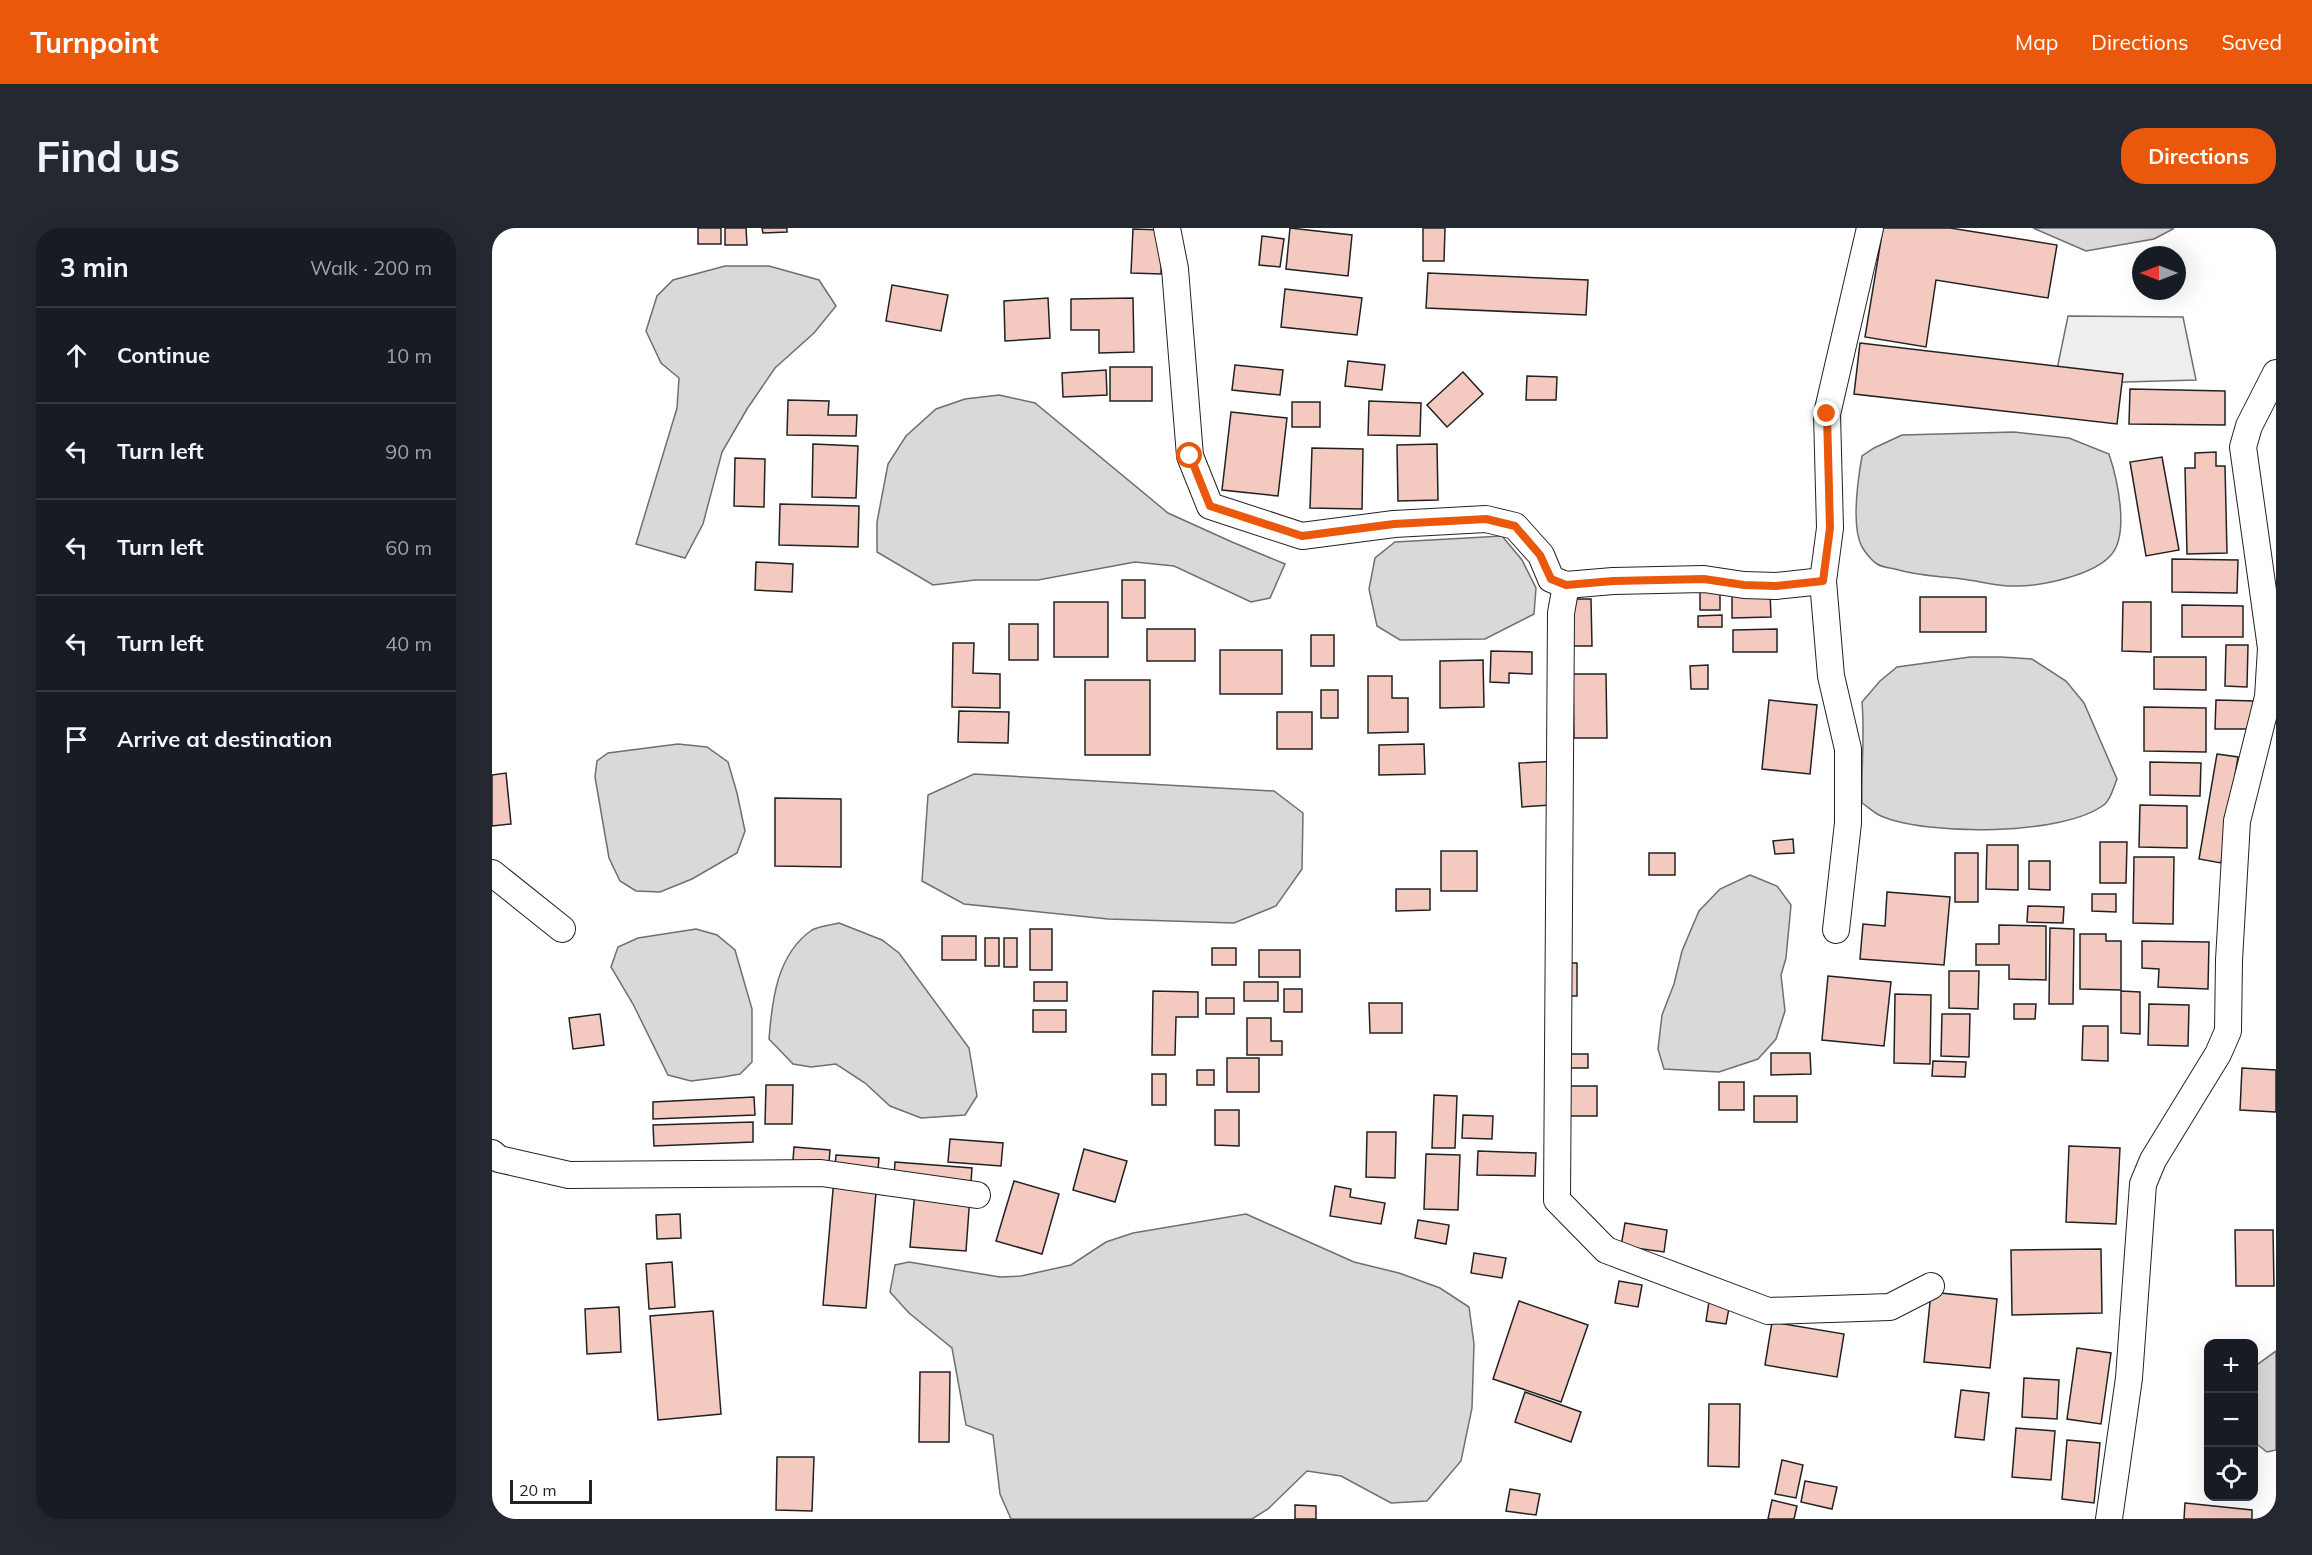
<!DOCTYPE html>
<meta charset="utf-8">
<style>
:root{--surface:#171b24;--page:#242831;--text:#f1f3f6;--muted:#9ea1a6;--line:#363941;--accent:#ea580c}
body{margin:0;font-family:Mulish,sans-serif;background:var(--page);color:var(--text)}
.controls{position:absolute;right:18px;bottom:18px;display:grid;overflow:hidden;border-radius:12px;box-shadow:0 6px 24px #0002}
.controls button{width:54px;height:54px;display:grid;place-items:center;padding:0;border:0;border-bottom:2px solid var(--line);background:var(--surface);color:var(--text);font:30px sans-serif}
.compass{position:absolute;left:1640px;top:18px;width:54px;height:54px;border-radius:50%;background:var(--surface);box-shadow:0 6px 24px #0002;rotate:270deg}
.scale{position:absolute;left:18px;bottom:15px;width:82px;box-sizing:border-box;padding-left:6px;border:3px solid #222;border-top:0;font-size:16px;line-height:21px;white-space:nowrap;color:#222;-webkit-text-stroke:4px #fff;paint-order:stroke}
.stop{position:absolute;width:18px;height:18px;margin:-14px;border:4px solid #ea580c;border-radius:50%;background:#fff}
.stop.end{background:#ea580c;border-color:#fff;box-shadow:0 2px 6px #0008}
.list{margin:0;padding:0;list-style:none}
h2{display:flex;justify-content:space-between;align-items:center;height:78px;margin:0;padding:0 24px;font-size:26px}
h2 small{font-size:20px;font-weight:400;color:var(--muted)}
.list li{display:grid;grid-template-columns:39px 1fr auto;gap:18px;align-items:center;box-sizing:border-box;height:96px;padding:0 24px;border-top:2px solid var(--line)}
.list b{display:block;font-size:22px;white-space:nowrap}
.list em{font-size:20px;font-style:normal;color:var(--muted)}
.icon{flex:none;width:33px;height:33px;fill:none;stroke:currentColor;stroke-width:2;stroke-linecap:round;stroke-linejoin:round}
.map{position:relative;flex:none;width:1784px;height:1291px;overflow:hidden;border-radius:24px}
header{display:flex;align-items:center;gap:36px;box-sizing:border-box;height:84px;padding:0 30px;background:var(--accent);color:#fff}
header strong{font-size:28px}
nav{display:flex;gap:33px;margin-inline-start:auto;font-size:21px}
.intro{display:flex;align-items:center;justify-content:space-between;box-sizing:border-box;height:144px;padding:0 36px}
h1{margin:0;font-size:42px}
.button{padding:15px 27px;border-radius:24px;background:var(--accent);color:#fff;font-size:21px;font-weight:700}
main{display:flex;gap:36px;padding:0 36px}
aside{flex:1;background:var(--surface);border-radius:24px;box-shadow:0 6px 24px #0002}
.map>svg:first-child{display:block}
.green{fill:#eee;stroke:#6f6f6f;stroke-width:1.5}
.water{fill:#d9d9d9;stroke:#6f6f6f;stroke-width:1.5}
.building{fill:#f3c9c0;stroke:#222;stroke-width:1.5}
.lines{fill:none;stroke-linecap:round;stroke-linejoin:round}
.minor-casing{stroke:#222;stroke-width:28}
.minor{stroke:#fff;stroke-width:26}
.route{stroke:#ea580c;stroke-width:8}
</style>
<header>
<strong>Turnpoint</strong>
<nav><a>Map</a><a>Directions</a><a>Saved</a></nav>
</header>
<div class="intro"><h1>Find us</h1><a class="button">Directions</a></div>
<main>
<aside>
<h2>3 min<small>Walk · 200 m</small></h2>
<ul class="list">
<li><svg class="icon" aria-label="ahead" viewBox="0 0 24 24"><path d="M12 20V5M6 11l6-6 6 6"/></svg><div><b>Continue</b></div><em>10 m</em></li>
<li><svg class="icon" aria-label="left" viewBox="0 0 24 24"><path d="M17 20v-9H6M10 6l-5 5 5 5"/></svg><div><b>Turn left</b></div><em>90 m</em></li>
<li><svg class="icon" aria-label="left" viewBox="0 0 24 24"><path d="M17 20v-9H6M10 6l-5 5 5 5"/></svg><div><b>Turn left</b></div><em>60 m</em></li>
<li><svg class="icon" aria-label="left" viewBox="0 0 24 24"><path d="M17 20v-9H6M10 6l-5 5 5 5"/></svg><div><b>Turn left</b></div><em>40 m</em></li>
<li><svg class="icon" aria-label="arrive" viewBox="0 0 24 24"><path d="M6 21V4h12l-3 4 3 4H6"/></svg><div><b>Arrive at destination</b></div></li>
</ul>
</aside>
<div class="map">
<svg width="1784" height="1291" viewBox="0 0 1784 1291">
<rect width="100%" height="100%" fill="#fff"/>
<polygon class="green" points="1576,88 1691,89 1704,152 1562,156"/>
<g class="water">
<polygon points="1541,0 1681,0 1681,1 1662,11 1594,23"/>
<polygon points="233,38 277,38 327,52 344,78 322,105 283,140 255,181 230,224 211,296 193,330 144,316 185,180 187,150 169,135 154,103 165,68 181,52"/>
<polygon points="507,167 543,175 676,285 740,314 793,336 778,370 759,374 682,338 643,334 546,352 483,352 441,357 385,324 385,294 396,236 414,208 444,181 473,171"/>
<path d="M1522,204L1577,210L1617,226C1625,250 1638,306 1619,327C1602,347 1550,358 1525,358C1507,359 1488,353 1470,351C1446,348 1426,348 1403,341C1397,340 1390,339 1385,336C1380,333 1373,324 1370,319C1359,298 1366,251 1370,228L1382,220L1410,207Z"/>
<polygon points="1010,308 1030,332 1044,360 1042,386 993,411 908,412 885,398 877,361 883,330 903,314"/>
<path d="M1478,429H1509L1540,431L1574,453L1592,475L1625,551C1622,558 1619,571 1613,576C1573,608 1435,608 1389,588C1382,585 1376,579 1370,575C1369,541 1373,508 1370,474L1388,453L1405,439Z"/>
<polygon points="186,516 215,519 236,534 245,565 253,603 245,625 200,651 168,664 144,663 128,653 117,630 103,549 105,533 116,525"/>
<polygon points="482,546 782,563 811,585 810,641 784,678 742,695 616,691 472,676 430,653 436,567"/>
<polygon points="1258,647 1285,658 1299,677 1294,730 1289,747 1293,783 1284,811 1266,831 1227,844 1172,841 1166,821 1170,787 1182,756 1190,723 1207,683 1228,661"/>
<path d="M347,695L390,712L407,725L477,820L485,868L473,887L429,890L398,878L373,855L344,836L319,839L301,836L277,811C280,772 285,726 320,702C327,698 339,697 347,695Z"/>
<polygon points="204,701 225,707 243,722 260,781 260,834 248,846 231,849 199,853 176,847 141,776 119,739 126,719 146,710"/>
<polygon points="754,986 862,1034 907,1045 948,1060 977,1079 982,1116 980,1180 969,1233 935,1273 899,1275 849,1248 815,1243 776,1281 760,1291 519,1291 508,1266 501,1207 474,1197 460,1120 417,1085 398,1064 403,1037 417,1034 508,1049 529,1048 579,1037 614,1014 641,1005"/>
<polygon points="1784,1123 1784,1222 1775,1224 1762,1214 1762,1139"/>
</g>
<g class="building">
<rect x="206" y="0" width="23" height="16"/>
<polygon points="233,0 254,0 255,17 233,17"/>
<polygon points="270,0 295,0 295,4 271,5"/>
<polygon points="798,0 860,7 856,48 794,41"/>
<polygon points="931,0 953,0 952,33 931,33"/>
<polygon points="1391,0 1458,0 1565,17 1556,70 1444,52 1434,119 1373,109"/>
<polygon points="641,1 670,2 669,46 639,45"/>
<polygon points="770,8 792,11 788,39 767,37"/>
<polygon points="936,45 1096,52 1094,87 934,80"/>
<polygon points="400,57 456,67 449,103 394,93"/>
<polygon points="793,61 870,70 865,107 789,99"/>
<polygon points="556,70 558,110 513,113 512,73"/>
<polygon points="641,70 642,124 607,125 607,102 579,102 579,71"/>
<polygon points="1368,115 1631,146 1625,196 1362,166"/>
<polygon points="856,133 893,137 890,162 853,158"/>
<polygon points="743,137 791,142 788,167 740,162"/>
<rect x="618" y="139" width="42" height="34"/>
<polygon points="614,142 615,167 571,169 570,145"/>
<polygon points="971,144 991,166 955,199 935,177"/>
<polygon points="1035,148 1065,149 1064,172 1034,172"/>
<polygon points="1638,161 1733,163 1733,197 1637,196"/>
<polygon points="296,172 337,173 336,187 365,187 364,208 295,207"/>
<polygon points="877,173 929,175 928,208 876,207"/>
<rect x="800" y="174" width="28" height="25"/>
<polygon points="739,184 795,190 786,268 730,262"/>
<polygon points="321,216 366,218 364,270 320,269"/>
<polygon points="945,216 946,272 906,273 905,217"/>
<polygon points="820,220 871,221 870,281 818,280"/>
<polygon points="1724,224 1724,238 1733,238 1735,325 1695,326 1693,240 1703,240 1703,225"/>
<polygon points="1670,229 1687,322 1654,328 1638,234"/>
<polygon points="243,230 273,231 272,279 242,278"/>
<polygon points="288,276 367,278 366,319 287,317"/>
<polygon points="1680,331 1746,332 1745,365 1680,364"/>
<polygon points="264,334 301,336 300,364 263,362"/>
<rect x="630" y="352" width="23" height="38"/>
<rect x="1208" y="358" width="20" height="24"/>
<polygon points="1240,364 1278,364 1279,389 1240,390"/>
<rect x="1428" y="369" width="66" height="35"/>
<polygon points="1066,371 1099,371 1100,418 1066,418"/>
<rect x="562" y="374" width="54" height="55"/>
<polygon points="1631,374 1659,374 1659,424 1630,423"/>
<polygon points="1690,377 1751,378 1751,409 1690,409"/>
<polygon points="1230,387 1230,399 1206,399 1206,388"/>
<rect x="517" y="396" width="29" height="36"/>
<rect x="655" y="401" width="48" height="32"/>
<polygon points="1285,401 1285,424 1241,424 1241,402"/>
<rect x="819" y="407" width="23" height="31"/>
<polygon points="461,415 482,415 481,445 508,446 508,480 460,479"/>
<polygon points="1734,417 1756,417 1755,459 1733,458"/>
<rect x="728" y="422" width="62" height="44"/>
<polygon points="999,423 1040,424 1040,446 1017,445 1017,455 998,454"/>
<polygon points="1662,429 1714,429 1714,462 1662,461"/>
<polygon points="991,432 992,479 948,480 948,433"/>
<polygon points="1216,437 1216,461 1199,461 1198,438"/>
<polygon points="1081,446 1114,446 1115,510 1082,510"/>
<polygon points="876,448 900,448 900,470 916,470 916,504 876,505"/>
<rect x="593" y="452" width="65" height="75"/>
<rect x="829" y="462" width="17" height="28"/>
<polygon points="1277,472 1325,477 1318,546 1270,541"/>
<polygon points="1724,472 1763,473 1762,501 1723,501"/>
<polygon points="1652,479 1714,480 1714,524 1652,523"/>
<polygon points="467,483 517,484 516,515 466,514"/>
<rect x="785" y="484" width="35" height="37"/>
<polygon points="932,516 933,546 887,547 887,517"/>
<polygon points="1725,526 1746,529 1729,635 1707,631"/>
<polygon points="1070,533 1073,576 1030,579 1027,535"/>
<polygon points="1658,534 1709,535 1708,568 1658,567"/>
<polygon points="14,545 19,596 0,598 0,547"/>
<polygon points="283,570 349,571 349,639 283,638"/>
<polygon points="1648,577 1695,578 1695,620 1647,619"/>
<polygon points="1301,611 1302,625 1283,626 1281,613"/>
<polygon points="1608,614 1635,614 1634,655 1608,655"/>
<polygon points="1495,617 1526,617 1526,662 1494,661"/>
<rect x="949" y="623" width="36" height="40"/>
<rect x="1157" y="625" width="26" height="22"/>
<rect x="1463" y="625" width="23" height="49"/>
<polygon points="1642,629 1682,629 1681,696 1641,695"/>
<polygon points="1537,633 1558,633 1558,662 1537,661"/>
<polygon points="904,661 938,661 938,682 904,683"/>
<polygon points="1395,664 1458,669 1452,737 1368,731 1371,696 1393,698"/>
<polygon points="1600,666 1624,666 1624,684 1600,683"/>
<polygon points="1536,678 1572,679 1571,695 1535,694"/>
<polygon points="1507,697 1554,698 1554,752 1517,751 1517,737 1484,737 1484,716 1507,716"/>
<polygon points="1558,700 1582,701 1581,776 1557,776"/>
<rect x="538" y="701" width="22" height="41"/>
<polygon points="1588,706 1614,706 1614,713 1629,713 1629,762 1588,761"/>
<rect x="450" y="708" width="34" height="24"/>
<rect x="493" y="710" width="14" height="28"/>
<rect x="512" y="710" width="13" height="29"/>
<polygon points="1650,713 1717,714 1716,761 1666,759 1667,741 1650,740"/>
<rect x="720" y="720" width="24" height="17"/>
<rect x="767" y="722" width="41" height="27"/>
<rect x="1067" y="735" width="18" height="33"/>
<polygon points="1457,743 1487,743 1486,781 1457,780"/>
<polygon points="1336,748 1399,754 1392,818 1330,812"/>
<rect x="542" y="754" width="33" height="19"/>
<rect x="752" y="754" width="34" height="19"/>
<rect x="792" y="761" width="18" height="23"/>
<polygon points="661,763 706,764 706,789 684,789 683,827 660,827"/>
<polygon points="1629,763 1648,764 1648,806 1629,805"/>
<polygon points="1403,766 1439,767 1438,836 1402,835"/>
<rect x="714" y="770" width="28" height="16"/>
<polygon points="877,775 910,775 910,805 878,805"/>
<polygon points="1522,776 1544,776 1543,791 1522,791"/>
<polygon points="1657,776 1697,777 1696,818 1656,817"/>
<rect x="541" y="782" width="33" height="22"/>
<polygon points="108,786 112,817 81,821 77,790"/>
<polygon points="1450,786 1478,786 1477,829 1449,828"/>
<polygon points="755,790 779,790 779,813 790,813 790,827 755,827"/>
<polygon points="1591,798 1616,798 1616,833 1590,832"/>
<polygon points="1279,825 1318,825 1319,846 1279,847"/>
<rect x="1061" y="826" width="35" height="14"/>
<rect x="735" y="830" width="32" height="34"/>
<polygon points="1441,833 1474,834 1473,849 1440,848"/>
<polygon points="1750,840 1784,842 1784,884 1748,882"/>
<rect x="705" y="842" width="17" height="15"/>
<rect x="660" y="846" width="14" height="31"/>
<rect x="1227" y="854" width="25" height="28"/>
<polygon points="274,857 301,857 300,896 273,896"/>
<rect x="1074" y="858" width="31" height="30"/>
<polygon points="942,867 965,868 963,920 940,920"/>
<rect x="1262" y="868" width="43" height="26"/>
<polygon points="262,869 263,887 161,891 161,874"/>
<polygon points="723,882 747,882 747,918 723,917"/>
<polygon points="971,887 1001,888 1000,911 970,910"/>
<polygon points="261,894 261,914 162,918 161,897"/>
<polygon points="875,904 904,904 903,950 874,949"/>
<polygon points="458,911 511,915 509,938 456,934"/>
<polygon points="1577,918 1628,920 1624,996 1574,994"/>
<polygon points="302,919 338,922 336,948 300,945"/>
<polygon points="592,921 635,933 623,974 581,962"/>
<polygon points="986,923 1044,925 1043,948 985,947"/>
<polygon points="934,926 968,927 966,982 932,981"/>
<polygon points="344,927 387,930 374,1080 331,1077"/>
<polygon points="403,934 480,940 474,1023 418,1019 423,963 401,961"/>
<polygon points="522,953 567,966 550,1026 504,1013"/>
<polygon points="843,958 859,961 858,969 893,975 889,996 838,988"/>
<polygon points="188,986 189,1010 165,1011 164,987"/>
<polygon points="926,992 957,997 954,1016 923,1010"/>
<polygon points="1133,995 1175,1002 1172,1024 1129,1018"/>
<polygon points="1743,1002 1781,1002 1782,1058 1744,1058"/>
<polygon points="1609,1021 1610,1085 1520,1087 1519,1022"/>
<polygon points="982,1025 1014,1030 1010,1050 979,1045"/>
<polygon points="180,1034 183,1079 157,1081 154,1036"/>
<polygon points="1127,1053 1150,1057 1146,1079 1123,1075"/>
<polygon points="1439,1064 1505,1071 1498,1140 1432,1134"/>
<polygon points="1218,1067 1239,1070 1234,1096 1214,1093"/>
<polygon points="1027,1073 1096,1097 1069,1174 1001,1151"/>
<polygon points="127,1079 129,1124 95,1126 93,1081"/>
<polygon points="221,1083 229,1186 166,1192 158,1088"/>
<polygon points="1280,1094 1352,1106 1345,1149 1273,1137"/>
<polygon points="1585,1120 1619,1125 1609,1196 1575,1191"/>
<polygon points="428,1144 458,1144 457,1214 427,1214"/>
<polygon points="1532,1150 1567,1152 1565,1191 1530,1189"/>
<polygon points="1469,1162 1497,1165 1492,1212 1463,1209"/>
<polygon points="1033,1164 1089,1184 1079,1214 1023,1194"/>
<polygon points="1217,1176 1248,1176 1247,1239 1216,1238"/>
<polygon points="1524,1200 1563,1203 1559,1252 1520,1249"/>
<polygon points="1575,1212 1608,1215 1602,1275 1570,1271"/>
<polygon points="285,1229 322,1229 320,1283 284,1282"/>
<polygon points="1290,1232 1311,1237 1304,1270 1283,1266"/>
<polygon points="1313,1253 1345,1259 1340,1281 1309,1274"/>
<polygon points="1018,1261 1048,1266 1044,1287 1014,1283"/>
<polygon points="1280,1272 1305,1278 1302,1291 1276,1291"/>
<polygon points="1693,1275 1760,1282 1760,1291 1692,1291"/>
<polygon points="803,1277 824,1278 824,1291 803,1291"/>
</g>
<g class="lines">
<defs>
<g id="minor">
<polyline points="675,0 683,41 698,228 718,278 810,308 902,296 994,291 1023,298 1049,327 1059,351 1074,357 1121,353 1212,351 1252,357 1284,358 1331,353"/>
<polyline points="1074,357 1069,385 1065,972 1114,1022 1276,1083 1398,1079 1439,1058"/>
<polyline points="0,645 70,701"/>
<polyline points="1344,702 1356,595 1356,521 1339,448 1331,353 1338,300 1335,186 1378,0"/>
<polyline points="0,925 7,931 77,947 329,945 485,967"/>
<polyline points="1617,1291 1637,1150 1651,956 1661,932 1726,826 1736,803 1737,732 1745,593 1776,469 1779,420 1751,219 1757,198 1784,145"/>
</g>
</defs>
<use href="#minor" class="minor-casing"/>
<use href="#minor" class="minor"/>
</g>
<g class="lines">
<polyline class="route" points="698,228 718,278 810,308 902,296 994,291 1023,298 1048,327 1059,351 1074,357 1121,353 1212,351 1252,357 1284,358 1331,353 1338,300 1335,186"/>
</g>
</svg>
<div class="controls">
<button>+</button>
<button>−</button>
<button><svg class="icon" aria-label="locate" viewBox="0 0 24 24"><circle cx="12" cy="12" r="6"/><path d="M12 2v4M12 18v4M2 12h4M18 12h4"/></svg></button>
</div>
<svg class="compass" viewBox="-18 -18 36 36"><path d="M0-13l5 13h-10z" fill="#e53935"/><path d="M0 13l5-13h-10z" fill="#9ea1a6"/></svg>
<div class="scale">20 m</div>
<div class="stop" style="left:698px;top:228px"></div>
<div class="stop end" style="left:1335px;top:186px"></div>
</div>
</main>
